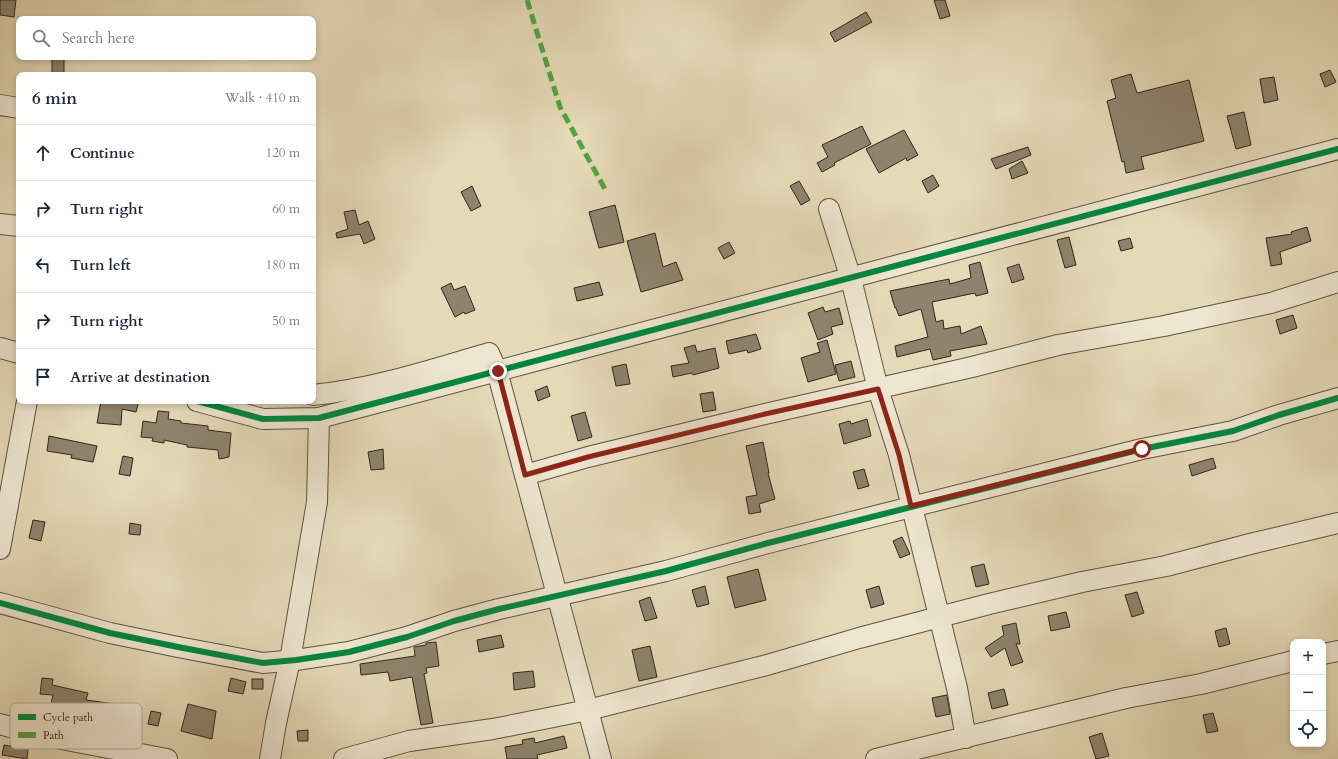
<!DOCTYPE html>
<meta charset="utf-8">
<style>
:root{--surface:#fff;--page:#f6f6f7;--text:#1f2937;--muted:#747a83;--line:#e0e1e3}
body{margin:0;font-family:Cardo,serif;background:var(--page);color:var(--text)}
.controls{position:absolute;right:12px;bottom:12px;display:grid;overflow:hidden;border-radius:8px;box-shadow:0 2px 6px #0003}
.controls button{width:36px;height:36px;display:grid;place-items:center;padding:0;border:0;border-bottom:1px solid var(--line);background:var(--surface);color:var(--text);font:20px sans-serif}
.stop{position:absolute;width:12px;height:12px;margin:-9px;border:3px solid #8f2418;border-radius:50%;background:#fff}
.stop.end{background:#8f2418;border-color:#fff;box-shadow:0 1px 4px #0008}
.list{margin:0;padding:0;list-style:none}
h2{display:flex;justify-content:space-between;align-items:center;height:52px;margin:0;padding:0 16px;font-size:17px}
h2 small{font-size:13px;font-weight:400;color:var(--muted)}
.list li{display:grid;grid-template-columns:26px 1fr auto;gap:12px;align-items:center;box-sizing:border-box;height:56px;padding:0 16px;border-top:1px solid var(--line)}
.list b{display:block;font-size:15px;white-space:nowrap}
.list em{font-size:13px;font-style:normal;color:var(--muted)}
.icon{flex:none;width:22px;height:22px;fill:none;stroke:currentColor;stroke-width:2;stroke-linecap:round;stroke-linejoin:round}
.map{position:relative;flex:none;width:1338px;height:759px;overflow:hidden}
.search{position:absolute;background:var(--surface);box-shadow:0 2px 6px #0003;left:16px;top:16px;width:300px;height:44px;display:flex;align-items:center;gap:10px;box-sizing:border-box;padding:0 14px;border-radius:8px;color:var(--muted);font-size:15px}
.panel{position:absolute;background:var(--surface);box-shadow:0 2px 6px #0003;left:16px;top:72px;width:300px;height:332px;border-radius:8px}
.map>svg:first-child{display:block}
.building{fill:#8e836d;stroke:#2f261c}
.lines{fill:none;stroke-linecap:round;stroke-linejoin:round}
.minor-casing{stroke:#5c5343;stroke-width:22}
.minor{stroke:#eee6d0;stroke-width:20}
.quiet{stroke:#52a341;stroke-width:5;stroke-dasharray:10 5;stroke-linecap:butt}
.cycleway-casing{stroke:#eee6d0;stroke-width:8}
.cycleway{stroke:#00873e;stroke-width:6}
.route{stroke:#8f2418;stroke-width:5}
.key{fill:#eee6d0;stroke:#b5ac9a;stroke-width:1}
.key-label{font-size:11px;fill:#2f261c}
</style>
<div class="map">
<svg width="1338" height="759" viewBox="0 0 1338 759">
<rect width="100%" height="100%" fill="#e5d9b7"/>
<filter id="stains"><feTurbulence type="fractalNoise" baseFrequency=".005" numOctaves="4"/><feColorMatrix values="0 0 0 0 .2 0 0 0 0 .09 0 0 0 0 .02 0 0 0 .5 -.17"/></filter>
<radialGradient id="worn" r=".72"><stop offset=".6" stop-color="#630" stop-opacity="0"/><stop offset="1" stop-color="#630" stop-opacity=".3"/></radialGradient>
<g class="building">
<polygon points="0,0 16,0 14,17 0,15"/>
<polygon points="934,0 945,0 950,16 940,19"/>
<polygon points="866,12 872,22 835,42 830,33"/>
<rect x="52" y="57" width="12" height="18"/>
<polygon points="1330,70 1336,82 1325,87 1320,74"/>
<polygon points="1131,74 1137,93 1189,80 1204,141 1141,157 1144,169 1126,173 1124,161 1122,162 1107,101 1116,98 1111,80"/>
<polygon points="1274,77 1278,100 1264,103 1260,79"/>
<polygon points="1244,112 1251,145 1236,149 1227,116"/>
<polygon points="862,126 871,144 834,163 835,165 822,172 817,163 828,157 822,145"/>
<polygon points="904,130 918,155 907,161 906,158 879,173 866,149"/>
<polygon points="1028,147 1031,155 996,169 991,159"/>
<polygon points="1022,161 1028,173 1012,179 1009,169"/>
<polygon points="933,175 939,186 928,193 922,181"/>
<polygon points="799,181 810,200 801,205 790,186"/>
<polygon points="472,186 481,206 471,211 461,192"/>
<polygon points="615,205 624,242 599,248 589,212"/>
<polygon points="355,210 359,225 368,221 375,239 364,244 360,234 337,238 336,233 348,229 344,212"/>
<polygon points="1307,227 1311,241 1280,252 1282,264 1271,266 1266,238 1292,234 1291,232"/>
<polygon points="655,233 663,267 676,262 683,280 641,292 627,241"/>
<polygon points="1069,237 1076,265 1065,268 1057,240"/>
<polygon points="1130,238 1133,248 1121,251 1118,241"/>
<polygon points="729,242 735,253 724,259 718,248"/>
<polygon points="980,262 988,293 976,296 975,293 932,302 936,322 943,320 944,329 960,326 961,334 981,326 987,344 950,351 951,356 933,360 930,349 897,357 895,346 928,337 921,309 899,316 896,308 895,308 890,291 949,279 950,284 971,278 969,265"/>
<polygon points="1019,264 1024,279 1012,283 1007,268"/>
<polygon points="599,282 603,295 577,301 574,288"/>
<polygon points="451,283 454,290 465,286 475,310 465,314 464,312 455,317 441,288"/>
<polygon points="823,307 825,312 839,308 843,324 831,327 833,334 818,340 808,313"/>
<polygon points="1293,315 1297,328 1280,334 1276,320"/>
<polygon points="756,334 761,349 748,353 747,350 729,354 726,341"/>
<polygon points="827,340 836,374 808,382 801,358 820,352 817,343"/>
<polygon points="695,345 697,352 715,348 719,368 693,375 692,373 673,377 671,366 689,363 684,348"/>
<polygon points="851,361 855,377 839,381 835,365"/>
<polygon points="626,364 630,384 616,386 612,367"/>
<polygon points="547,386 550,396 538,401 535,391"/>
<polygon points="713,392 716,410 703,412 700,394"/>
<polygon points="101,401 139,401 136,412 122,409 121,425 97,423"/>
<polygon points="158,411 169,412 168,419 181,421 181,423 208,426 208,430 231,433 229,457 219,459 218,450 187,447 187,445 164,440 164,443 152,441 153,438 141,437 143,421 156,423"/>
<polygon points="585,412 592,437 578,441 571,416"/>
<polygon points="867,419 871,436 844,444 839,424 850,421 851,424"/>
<polygon points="49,436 97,446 93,462 71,458 72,455 47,451"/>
<polygon points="763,442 769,473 768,473 775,499 759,504 761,512 749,514 746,497 757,495 746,446"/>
<polygon points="383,449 384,469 371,470 368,452"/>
<polygon points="123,456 133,458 130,476 119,474"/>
<polygon points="1213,458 1216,468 1192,476 1189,465"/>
<polygon points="864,469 869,486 858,489 853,472"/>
<polygon points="33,520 45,522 41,541 29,538"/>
<polygon points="130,523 141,525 140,535 129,534"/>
<polygon points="902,537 910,554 900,558 893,541"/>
<polygon points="984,564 989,584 976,587 971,567"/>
<polygon points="758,569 766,600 735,608 727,577"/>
<polygon points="705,586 709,604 697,607 692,590"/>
<polygon points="879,586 884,604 871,608 866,590"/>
<polygon points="1137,592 1144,613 1132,617 1125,595"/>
<polygon points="650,597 657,618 645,621 639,601"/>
<polygon points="1066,612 1070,627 1051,631 1048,616"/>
<polygon points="1016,623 1020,644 1016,644 1023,662 1011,666 1005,648 991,657 985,648 1004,635 1002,626"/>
<polygon points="1226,628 1230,644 1219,647 1215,631"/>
<polygon points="501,635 504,647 479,652 477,640"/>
<polygon points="436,642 439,666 426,668 427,673 424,674 433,723 421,725 412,677 390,681 388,672 361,675 360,664 415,656 414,647 426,645 426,643"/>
<polygon points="650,646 657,677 639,681 632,650"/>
<polygon points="533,671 535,687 514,690 513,673"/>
<polygon points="42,678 53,679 52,685 88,693 86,700 115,704 113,719 99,718 100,714 51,704 53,695 40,694"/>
<polygon points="231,678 246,682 243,694 228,691"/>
<rect x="252" y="679" width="11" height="10"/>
<polygon points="1004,689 1008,705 992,709 988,693"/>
<polygon points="947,695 950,714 936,717 932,698"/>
<polygon points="188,704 216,711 212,739 181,731"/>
<polygon points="151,711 161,713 158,726 148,724"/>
<polygon points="1213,713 1218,731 1207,733 1203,715"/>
<polygon points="308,730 308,741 298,741 297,731"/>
<polygon points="1102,733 1109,756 1096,759 1089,737"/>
<polygon points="564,736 567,748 537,755 538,759 507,759 505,747 523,744 522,740 534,738 535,743"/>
<polygon points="4,745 28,749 27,759 2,755"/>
</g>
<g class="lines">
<defs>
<g id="minor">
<polyline points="0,105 19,108"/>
<polyline points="829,209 851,279 878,389 899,455 957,688 966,738"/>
<polyline points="0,224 19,226"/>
<polyline points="0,348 19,353"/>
<path d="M313,395C373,389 432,370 489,353L497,371L601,759"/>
<polyline points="197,401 263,419 319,418 1338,149"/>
<polyline points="525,475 588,457 765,414 972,367 1058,345 1164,326 1271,303 1338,282"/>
<polyline points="0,549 27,401"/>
<polyline points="0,603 110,633 178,647 263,663 296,660 349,652 407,637 454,621 499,609 666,571 768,543 1142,449 1233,431 1279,415 1338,398"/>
<polyline points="1323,654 1338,651"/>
<polyline points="0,724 35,734 167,759"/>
<polyline points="270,759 276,723 290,660 317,502 319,418"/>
<polyline points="344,759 409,741 493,729 588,710 767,665 859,638 989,604 1082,582 1166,566 1250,544 1338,523"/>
<polyline points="876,759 1126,698 1201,684 1293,661"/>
</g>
</defs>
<use href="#minor" class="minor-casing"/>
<use href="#minor" class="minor"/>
<polyline class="quiet" points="527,0 560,107 606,191"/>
<defs>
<g id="cycleway">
<polyline points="197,401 263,419 319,418 1338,149"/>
<polyline points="0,603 110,633 178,647 263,663 296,660 349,652 407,637 454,621 499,609 666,571 768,543 1142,449 1233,431 1279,415 1338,398"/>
</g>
</defs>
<use href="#cycleway" class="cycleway-casing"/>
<use href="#cycleway" class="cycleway"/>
</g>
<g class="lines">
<polyline class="route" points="498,371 525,475 588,457 765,414 878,389 899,455 911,506 1142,449"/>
</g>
<rect x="10" y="703" width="132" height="46" rx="6" class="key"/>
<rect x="18" y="714" width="18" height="6" fill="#00873e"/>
<rect x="18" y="732" width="18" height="6" fill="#52a341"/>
<g class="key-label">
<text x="43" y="721">Cycle path</text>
<text x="43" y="739">Path</text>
</g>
<rect width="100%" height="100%" filter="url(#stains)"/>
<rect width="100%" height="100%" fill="url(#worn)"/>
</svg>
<div class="controls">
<button>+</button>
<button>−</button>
<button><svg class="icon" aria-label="locate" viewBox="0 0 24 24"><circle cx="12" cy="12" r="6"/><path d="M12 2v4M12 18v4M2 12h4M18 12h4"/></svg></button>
</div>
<div class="stop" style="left:1142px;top:449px"></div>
<div class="stop end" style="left:498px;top:371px"></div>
<div class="search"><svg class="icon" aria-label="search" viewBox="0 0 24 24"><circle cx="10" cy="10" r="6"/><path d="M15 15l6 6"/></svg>Search here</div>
<section class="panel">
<h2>6 min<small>Walk · 410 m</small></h2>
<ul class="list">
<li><svg class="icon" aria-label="ahead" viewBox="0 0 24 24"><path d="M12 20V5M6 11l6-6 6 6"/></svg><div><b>Continue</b></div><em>120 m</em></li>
<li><svg class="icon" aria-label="right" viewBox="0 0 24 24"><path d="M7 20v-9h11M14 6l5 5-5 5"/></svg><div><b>Turn right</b></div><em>60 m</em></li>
<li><svg class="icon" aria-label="left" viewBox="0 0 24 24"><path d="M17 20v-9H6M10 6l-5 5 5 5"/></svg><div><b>Turn left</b></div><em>180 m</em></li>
<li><svg class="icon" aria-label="right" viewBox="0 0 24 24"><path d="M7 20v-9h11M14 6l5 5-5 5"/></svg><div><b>Turn right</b></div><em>50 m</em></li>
<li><svg class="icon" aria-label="arrive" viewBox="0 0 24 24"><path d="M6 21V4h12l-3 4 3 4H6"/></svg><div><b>Arrive at destination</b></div></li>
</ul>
</section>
</div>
